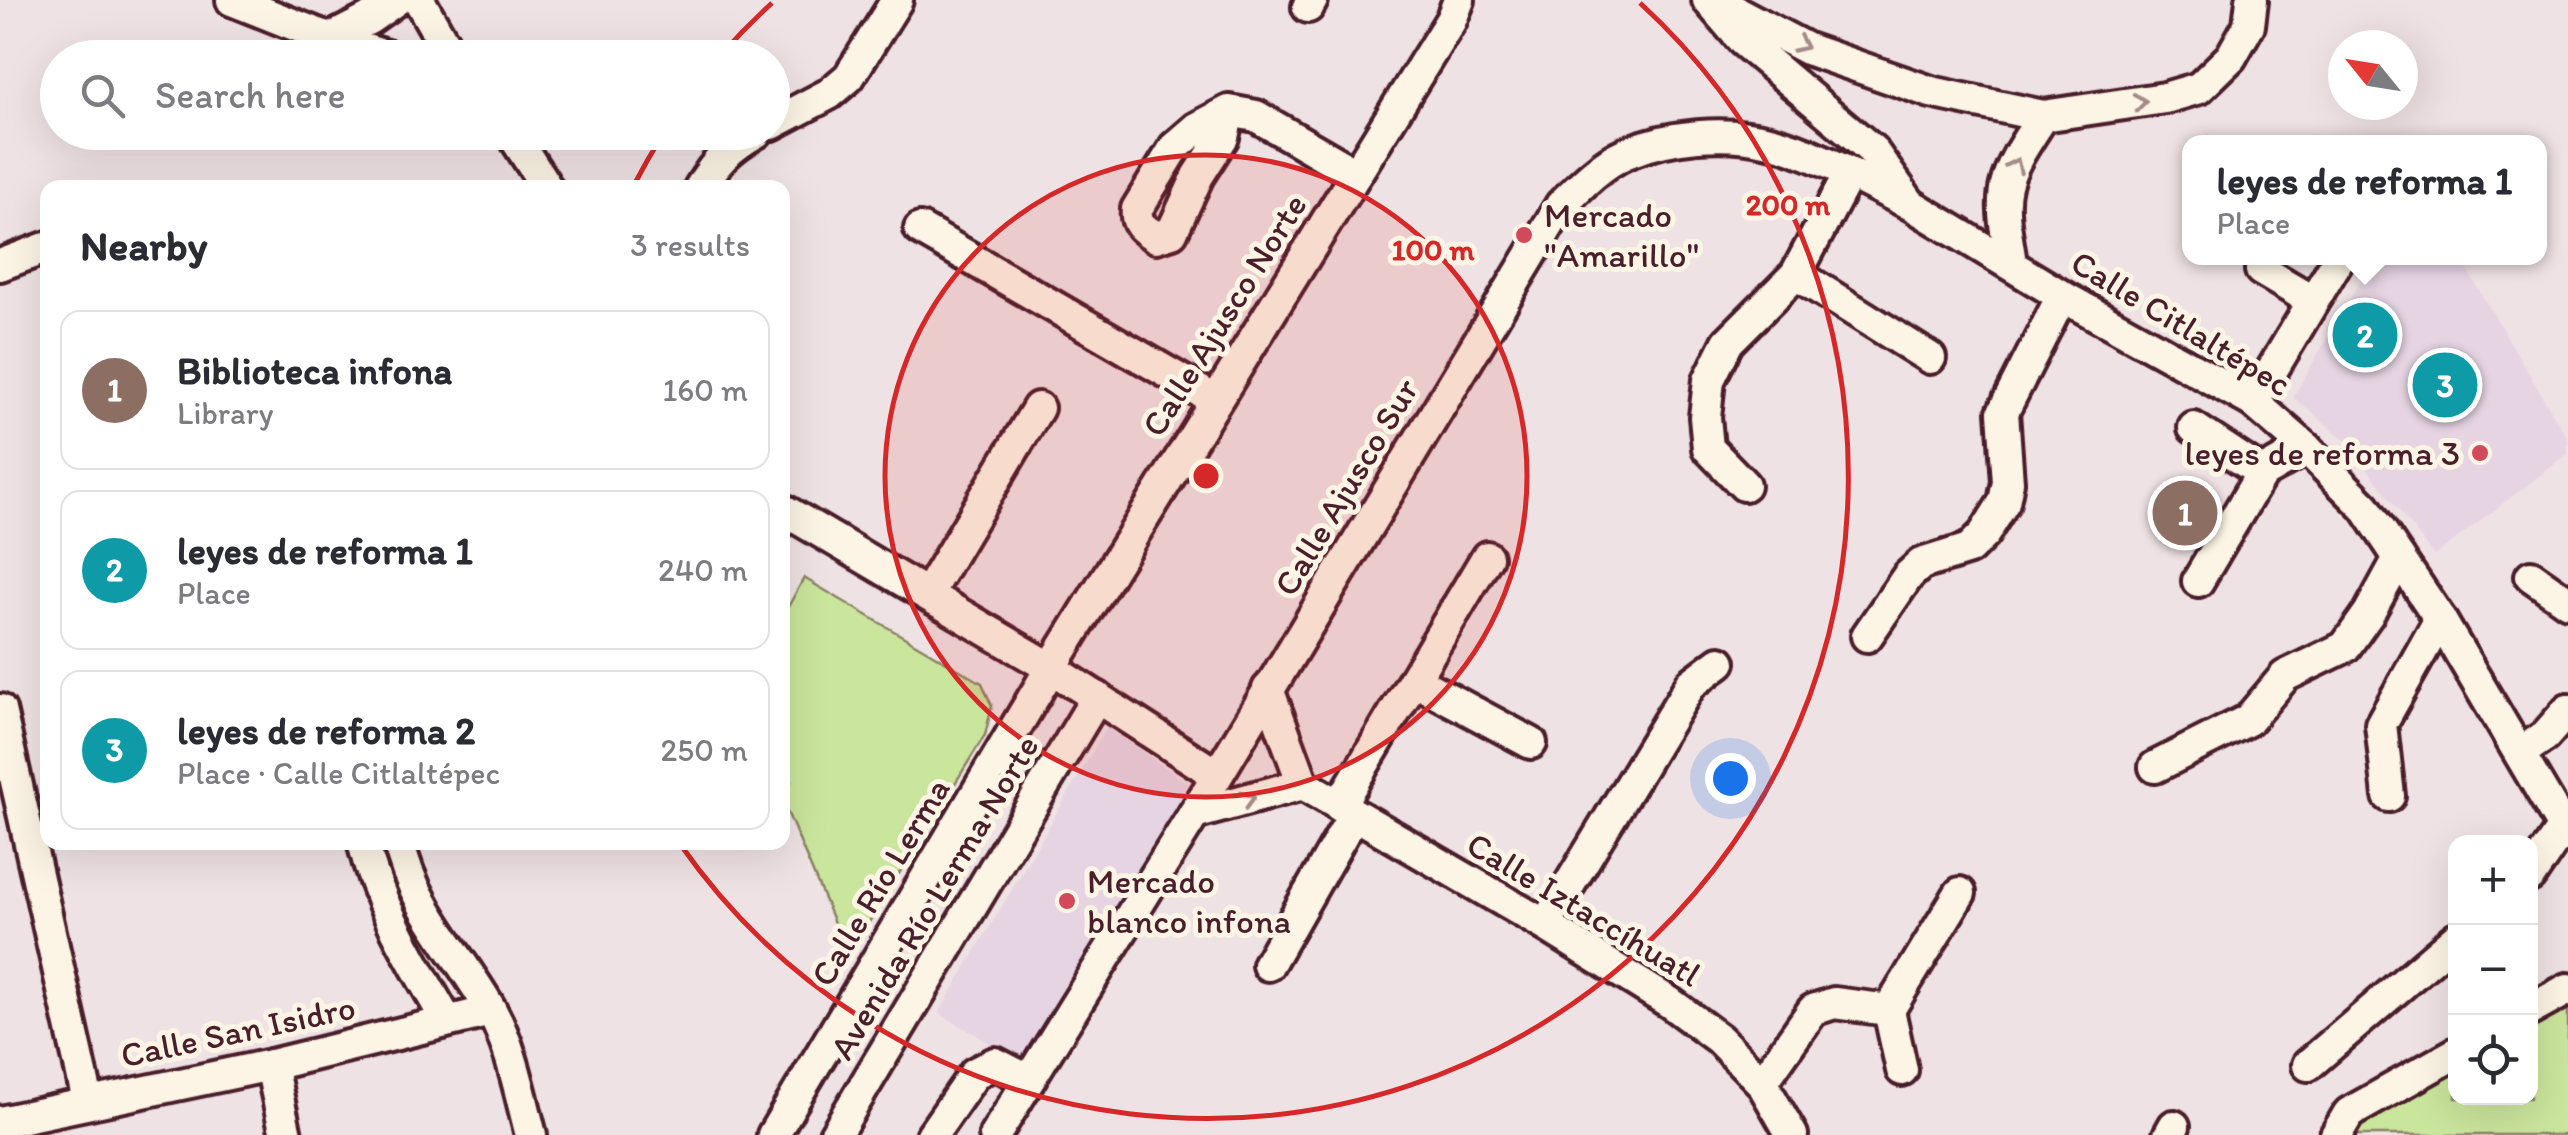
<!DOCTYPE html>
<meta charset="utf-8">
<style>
:root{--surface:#fff;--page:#f7f7f7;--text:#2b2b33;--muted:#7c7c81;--line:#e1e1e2;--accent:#1a73e8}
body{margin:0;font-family:Itim,sans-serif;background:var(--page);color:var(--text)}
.controls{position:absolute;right:30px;bottom:30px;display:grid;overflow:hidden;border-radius:20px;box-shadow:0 10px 40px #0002}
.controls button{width:90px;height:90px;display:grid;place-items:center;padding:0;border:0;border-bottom:2px solid var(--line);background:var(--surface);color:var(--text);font:50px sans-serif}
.compass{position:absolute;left:2328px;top:30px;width:90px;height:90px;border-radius:50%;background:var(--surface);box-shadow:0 10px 40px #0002;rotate:300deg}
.you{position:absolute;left:1730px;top:778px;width:35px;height:35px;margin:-25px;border:8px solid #fff;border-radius:50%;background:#1a73e8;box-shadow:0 0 0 15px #1a73e833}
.badge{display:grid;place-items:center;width:65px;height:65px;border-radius:50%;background:var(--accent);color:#fff;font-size:32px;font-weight:700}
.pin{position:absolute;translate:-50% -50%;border:5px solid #fff;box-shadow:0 2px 10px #0006}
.popup{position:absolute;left:2182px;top:135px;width:365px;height:130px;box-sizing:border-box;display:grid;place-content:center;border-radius:20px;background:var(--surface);filter:drop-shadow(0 2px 8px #0005);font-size:32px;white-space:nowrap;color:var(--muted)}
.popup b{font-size:38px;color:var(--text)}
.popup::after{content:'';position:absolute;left:50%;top:100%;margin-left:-20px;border:20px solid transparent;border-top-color:var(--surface)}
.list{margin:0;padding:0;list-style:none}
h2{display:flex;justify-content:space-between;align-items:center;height:130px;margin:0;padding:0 40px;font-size:42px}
h2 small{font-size:32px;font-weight:400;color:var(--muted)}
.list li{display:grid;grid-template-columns:65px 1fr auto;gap:30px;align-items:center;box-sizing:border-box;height:160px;margin:0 20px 20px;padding:0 20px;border:2px solid var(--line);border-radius:20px}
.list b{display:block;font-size:38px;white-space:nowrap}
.list p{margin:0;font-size:32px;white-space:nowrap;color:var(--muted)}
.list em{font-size:32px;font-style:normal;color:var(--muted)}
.icon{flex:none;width:55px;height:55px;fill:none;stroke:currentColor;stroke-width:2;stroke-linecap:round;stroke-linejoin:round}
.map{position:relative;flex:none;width:2568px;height:1135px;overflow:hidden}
.search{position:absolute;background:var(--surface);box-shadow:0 10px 40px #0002;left:40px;top:40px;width:750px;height:110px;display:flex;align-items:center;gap:25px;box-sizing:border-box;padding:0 35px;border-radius:55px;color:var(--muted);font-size:38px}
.panel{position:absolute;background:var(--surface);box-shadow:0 10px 40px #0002;left:40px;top:180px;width:750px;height:670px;border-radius:20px}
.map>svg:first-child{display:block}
.built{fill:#e6d4e3}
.green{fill:#cae59c;stroke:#8a8264;stroke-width:2.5}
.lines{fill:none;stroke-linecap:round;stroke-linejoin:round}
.minor-casing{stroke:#4a1f2b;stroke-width:38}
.minor{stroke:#fcf5e5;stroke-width:30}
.oneway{stroke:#a38a88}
.ring{fill:none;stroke:#d62828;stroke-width:5}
.poi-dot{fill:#d1495b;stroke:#fcf5e5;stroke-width:4}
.labels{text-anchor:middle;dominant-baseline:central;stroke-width:10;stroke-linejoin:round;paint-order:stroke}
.poi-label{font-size:35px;fill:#4a1f2b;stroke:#fcf5e5;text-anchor:start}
.street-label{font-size:35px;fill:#4a1f2b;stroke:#fcf5e5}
.centre{fill:#d62828;stroke:#fcf5e5;stroke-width:5}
.ring-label{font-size:30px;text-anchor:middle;font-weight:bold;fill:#d62828;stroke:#fcf5e5;stroke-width:10;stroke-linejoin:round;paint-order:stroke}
</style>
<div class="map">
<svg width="2568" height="1135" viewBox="0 0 2568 1135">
<rect width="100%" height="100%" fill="#efe2e4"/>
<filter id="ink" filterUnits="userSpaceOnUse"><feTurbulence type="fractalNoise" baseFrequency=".01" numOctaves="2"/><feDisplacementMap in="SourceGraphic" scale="20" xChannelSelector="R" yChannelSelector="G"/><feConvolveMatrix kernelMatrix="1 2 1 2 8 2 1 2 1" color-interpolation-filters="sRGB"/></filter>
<g filter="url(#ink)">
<g class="built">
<polygon points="2374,258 2460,258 2568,439 2568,454 2434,556 2346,441 2293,397"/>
<polygon points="1107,728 1198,790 1027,1065 939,1013"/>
</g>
<g class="green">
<polygon points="804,578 982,683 992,706 985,735 848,956 783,802 791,781 783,773 783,616"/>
<polygon points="2568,995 2568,1135 2343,1135 2455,1065 2456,1098 2530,1098 2531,1019"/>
</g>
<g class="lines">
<defs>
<g id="minor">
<polyline points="232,0 330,39 393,58"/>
<polyline points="419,0 452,58"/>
<polyline points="1708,0 1743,41 1872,150 1910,204 2062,296 2253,402 2306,448 2365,507 2440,619 2568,836"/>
<polyline points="1718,2 1807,49 1931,92 2043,116 2165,98 2199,88 2231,57 2249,25 2252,0"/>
<polyline points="1308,7 1312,0"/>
<polyline points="330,39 369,19 396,0"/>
<path d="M1229,111L1223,137L1198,176L1172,232L1156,237C1144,229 1135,225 1137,209L1175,147L1197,128L1229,111L1256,116L1356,174"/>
<polyline points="772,124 829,94 849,77 897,0"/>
<polyline points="511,132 547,188"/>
<path d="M700,188C716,161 730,147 757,132"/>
<polyline points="920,229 1215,400"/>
<path d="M2011,264C2008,240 2000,209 2006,185C2012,161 2030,137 2043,116"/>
<polyline points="0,265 48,247"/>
<polyline points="2261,270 2313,301"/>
<polyline points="1796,274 1930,358"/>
<polyline points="2253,402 2339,258"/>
<polyline points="2194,428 2262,473"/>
<polyline points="1744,485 1708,448 1705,417 1709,380 1728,342 1796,274 1849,174"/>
<polyline points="782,509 1051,668 1217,775"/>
<polyline points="2531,576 2568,602"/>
<polyline points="2198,581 2262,473 2306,448"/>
<polyline points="928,593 1038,408"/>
<polyline points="1867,636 1908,576 1921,564 1969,549 1984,534 2004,502 2008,482 2003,412 2062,296"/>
<polyline points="1414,680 1531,743"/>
<polyline points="1268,689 1303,784 1545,925 1669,1002 1719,1039 1762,1083 1792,1135"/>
<polyline points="0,710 88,1101"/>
<polyline points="2520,753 2545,736 2568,710"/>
<polyline points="2155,767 2248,720 2285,676 2345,647 2369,613 2399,558"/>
<polyline points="2389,796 2381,724 2440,619"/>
<polyline points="1339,806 1487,557"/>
<polyline points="1194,814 1303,784"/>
<path d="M363,842C379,908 414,963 447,1021"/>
<path d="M399,842C413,908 459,953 491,1010C512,1048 520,1094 531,1135"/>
<polyline points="2530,876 2563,827"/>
<polyline points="1545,925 1691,684 1720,662"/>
<polyline points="1268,965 1353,816"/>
<polyline points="1889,1010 1902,1070"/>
<polyline points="2530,1010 2568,989"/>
<polyline points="271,1065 286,1135"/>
<polyline points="2308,1065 2456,938"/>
<polyline points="1762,1083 1813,1010 1834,1003 1889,1010 1960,893"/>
<polyline points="0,1122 271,1065 491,1011"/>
<polyline points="773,1135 1051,668 1451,20 1459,0"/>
<polyline points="835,1135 1097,697"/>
<polyline points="932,1135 975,1073 995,1063 1028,1080"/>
<path d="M995,1135L1194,814L1561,205C1580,186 1601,164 1626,153C1670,135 1724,130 1770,141C1814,152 1868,183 1910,204"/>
<polyline points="2169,1135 2174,1126"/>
<polyline points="2336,1135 2349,1113 2456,1053"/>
</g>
</defs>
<use href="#minor" class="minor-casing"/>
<use href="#minor" class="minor"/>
</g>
<defs><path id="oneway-chevron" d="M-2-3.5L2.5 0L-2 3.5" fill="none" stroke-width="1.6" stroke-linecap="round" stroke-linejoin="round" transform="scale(2.5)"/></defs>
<g class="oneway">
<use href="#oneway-chevron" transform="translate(1801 45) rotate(25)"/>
<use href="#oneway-chevron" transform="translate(2140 102) rotate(-8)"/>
<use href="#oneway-chevron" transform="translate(2015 165) rotate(-65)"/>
<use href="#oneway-chevron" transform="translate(1248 799) rotate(-15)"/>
</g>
</g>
<circle cx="1206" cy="476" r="321" fill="#d62828" fill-opacity=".12"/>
<g class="ring">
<circle cx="1206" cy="476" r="321"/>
<path d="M634 185A642 642 0 0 1 662 136M721 55A642 642 0 0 1 772 3M1640 3A642 642 0 1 1 680 844"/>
</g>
<g class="poi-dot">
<circle cx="1524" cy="235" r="10"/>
<circle cx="2480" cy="453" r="10"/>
<circle cx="1067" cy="901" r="10"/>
</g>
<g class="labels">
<g class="poi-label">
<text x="1544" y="215">Mercado<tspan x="1544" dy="40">"Amarillo"</tspan></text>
<text x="2460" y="453" text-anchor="end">leyes de reforma 3</text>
<text x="1087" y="881">Mercado<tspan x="1087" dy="40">blanco infona</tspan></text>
</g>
<g class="street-label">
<text transform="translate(1224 315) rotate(-58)">Calle Ajusco Norte</text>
<text transform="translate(2181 323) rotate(31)">Calle Citlaltépec</text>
<text transform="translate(1346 487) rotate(-59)">Calle Ajusco Sur</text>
<text transform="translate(880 882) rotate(-59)">Calle Río Lerma</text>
<text transform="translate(934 897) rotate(-59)">Avenida Río Lerma Norte</text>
<text transform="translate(1584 909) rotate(31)">Calle Iztaccíhuatl</text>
<text transform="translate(238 1031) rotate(-12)">Calle San Isidro</text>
</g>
</g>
<circle cx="1206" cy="476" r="15" class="centre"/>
<g class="ring-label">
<text x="1788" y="215">200 m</text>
<text x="1433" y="260">100 m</text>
</g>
</svg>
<div class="controls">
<button>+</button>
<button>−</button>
<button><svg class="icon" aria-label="locate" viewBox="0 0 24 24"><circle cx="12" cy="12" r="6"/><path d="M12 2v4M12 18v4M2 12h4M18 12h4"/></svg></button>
</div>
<svg class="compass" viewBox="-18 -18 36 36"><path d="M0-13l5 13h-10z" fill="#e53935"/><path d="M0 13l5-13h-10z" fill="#7c7c81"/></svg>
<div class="you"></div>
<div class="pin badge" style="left:2185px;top:513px;background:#8d6e63">1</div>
<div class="pin badge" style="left:2365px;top:335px;background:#0f9aa8">2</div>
<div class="popup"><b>leyes de reforma 1</b>Place</div>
<div class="pin badge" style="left:2445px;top:385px;background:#0f9aa8">3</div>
<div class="search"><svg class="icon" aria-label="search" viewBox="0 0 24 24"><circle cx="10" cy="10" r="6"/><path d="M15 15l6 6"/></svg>Search here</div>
<section class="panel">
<h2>Nearby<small>3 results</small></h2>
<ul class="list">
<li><span class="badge" style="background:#8d6e63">1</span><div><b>Biblioteca infona</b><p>Library</p></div><em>160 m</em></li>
<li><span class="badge" style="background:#0f9aa8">2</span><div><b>leyes de reforma 1</b><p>Place</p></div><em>240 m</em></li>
<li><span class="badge" style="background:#0f9aa8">3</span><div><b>leyes de reforma 2</b><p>Place · Calle Citlaltépec</p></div><em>250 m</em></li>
</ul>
</section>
</div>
